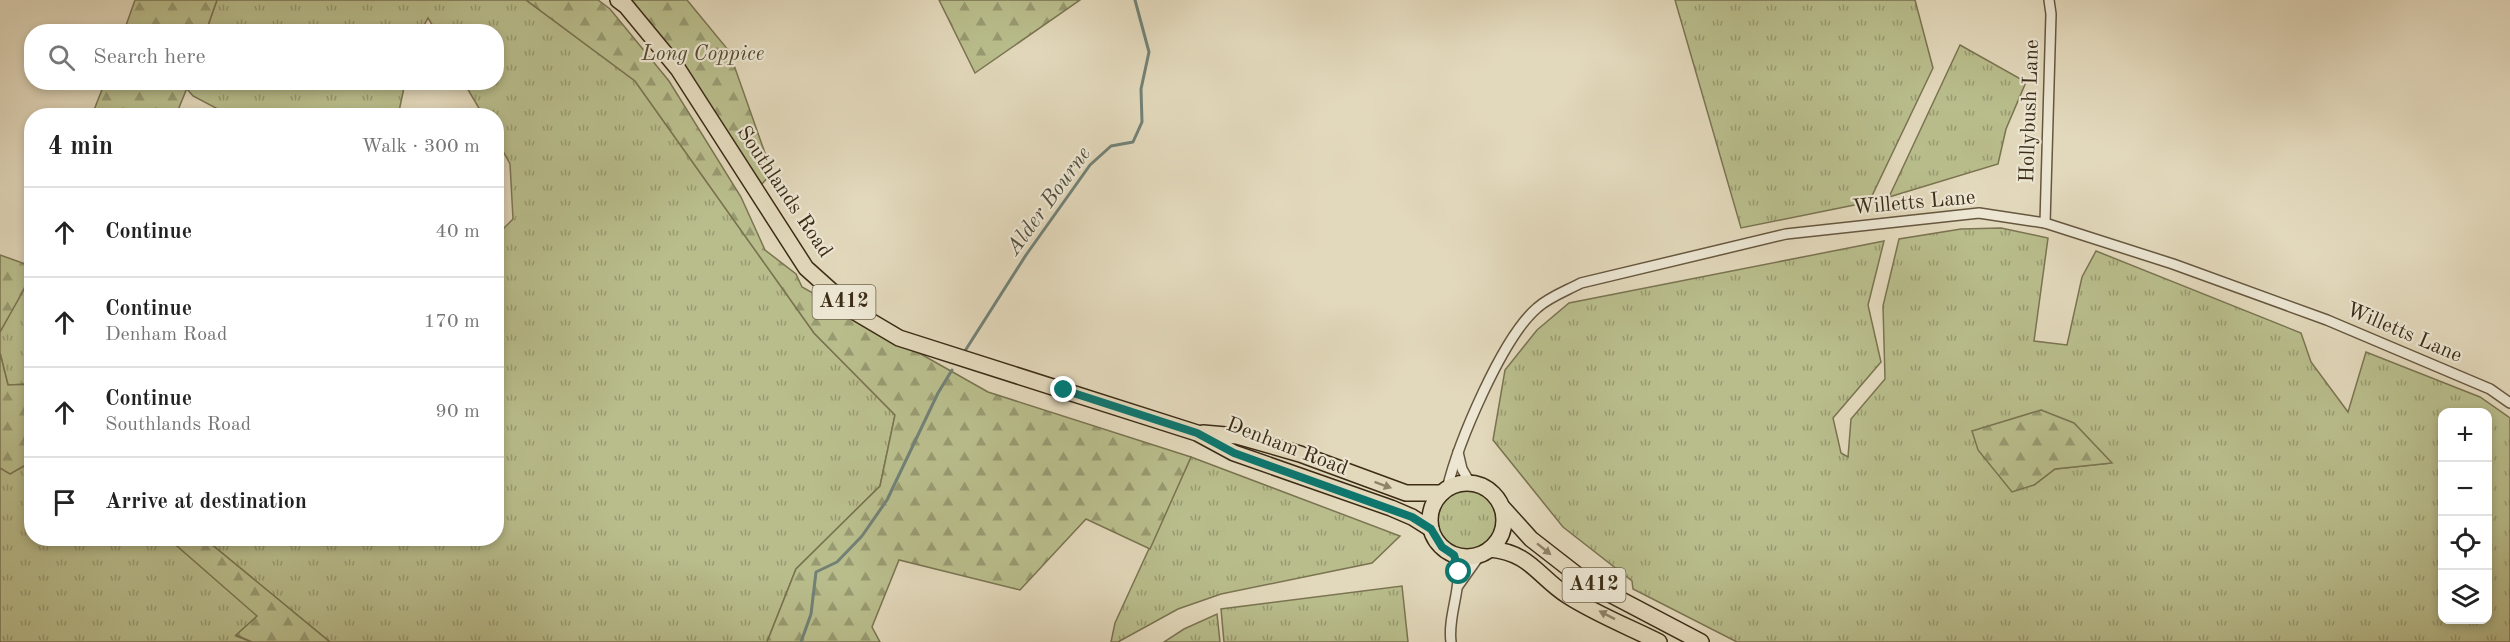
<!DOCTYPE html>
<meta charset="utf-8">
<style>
:root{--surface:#fff;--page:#f6f6f6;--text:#222;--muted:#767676;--line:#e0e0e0}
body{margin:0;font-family:"Old Standard TT",serif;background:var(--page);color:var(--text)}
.controls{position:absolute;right:18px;bottom:18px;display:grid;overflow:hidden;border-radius:12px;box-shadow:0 3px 9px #0003}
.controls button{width:54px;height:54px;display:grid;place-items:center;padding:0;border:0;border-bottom:2px solid var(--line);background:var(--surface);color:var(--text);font:30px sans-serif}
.stop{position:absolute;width:18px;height:18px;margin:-14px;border:4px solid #0f766e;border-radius:50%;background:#fff}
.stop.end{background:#0f766e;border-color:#fff;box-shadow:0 2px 6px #0008}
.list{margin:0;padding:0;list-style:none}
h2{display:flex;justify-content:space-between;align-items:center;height:78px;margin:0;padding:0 24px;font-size:26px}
h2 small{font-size:20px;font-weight:400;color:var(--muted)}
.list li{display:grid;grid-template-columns:39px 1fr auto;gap:18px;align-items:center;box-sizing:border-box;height:90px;padding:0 24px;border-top:2px solid var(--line)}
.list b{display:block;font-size:22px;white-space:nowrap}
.list p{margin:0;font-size:20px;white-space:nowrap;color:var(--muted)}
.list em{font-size:20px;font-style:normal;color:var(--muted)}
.icon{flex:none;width:33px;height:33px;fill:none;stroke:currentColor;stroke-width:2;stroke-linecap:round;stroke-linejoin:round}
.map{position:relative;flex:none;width:2510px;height:642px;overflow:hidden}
.search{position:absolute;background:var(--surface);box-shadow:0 3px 9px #0003;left:24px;top:24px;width:480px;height:66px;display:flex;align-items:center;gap:15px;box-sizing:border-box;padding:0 21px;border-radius:24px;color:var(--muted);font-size:22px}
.panel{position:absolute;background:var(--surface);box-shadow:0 3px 9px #0003;left:24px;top:108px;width:480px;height:438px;border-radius:24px}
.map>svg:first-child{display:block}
.grass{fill:url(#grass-tufts);stroke:#7a7451;stroke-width:1.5;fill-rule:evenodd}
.forest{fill:url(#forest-firs);stroke:#7a7451;stroke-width:1.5}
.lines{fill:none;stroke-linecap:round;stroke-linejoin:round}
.stream{stroke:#728176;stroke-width:3}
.street-casing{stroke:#66573f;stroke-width:12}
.primary-casing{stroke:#3c2c16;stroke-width:18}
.street{stroke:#ece6d3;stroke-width:9}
.primary{stroke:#e2d8bb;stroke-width:15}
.oneway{fill:#8f8268}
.route{stroke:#0f766e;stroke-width:8}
.labels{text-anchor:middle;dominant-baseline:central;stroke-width:4.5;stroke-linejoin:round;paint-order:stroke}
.shield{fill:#ece6d3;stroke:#71644f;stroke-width:1.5}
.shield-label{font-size:20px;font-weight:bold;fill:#3c2c16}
.park-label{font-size:21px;font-style:italic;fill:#55492e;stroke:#ece6d3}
.street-label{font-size:21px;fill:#3c2c16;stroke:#ece6d3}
.water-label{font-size:22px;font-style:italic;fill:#524f3e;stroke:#ece6d3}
</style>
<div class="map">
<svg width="2510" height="642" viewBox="0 0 2510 642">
<defs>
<pattern id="grass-tufts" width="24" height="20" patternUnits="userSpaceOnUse" patternTransform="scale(1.5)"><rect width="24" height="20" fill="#b9bd8c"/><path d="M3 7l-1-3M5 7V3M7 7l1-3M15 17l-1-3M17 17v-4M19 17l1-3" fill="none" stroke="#989a71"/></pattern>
<pattern id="forest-firs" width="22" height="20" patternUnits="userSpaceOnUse" patternTransform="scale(1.5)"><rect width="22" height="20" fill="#b9bd8c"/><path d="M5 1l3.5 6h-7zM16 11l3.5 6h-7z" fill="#989a71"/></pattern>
</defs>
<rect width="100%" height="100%" fill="#e2d8bb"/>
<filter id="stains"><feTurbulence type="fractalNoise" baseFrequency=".00333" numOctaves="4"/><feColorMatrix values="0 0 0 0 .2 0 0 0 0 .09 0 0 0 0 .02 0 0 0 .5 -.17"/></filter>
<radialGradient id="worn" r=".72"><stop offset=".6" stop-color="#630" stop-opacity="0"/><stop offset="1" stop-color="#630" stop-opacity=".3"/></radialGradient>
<g class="grass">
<polygon points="217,0 526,0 635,81 814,333 895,415 880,486 796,569 767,642 330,642 205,539 496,538 497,235 513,219 510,164 497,140 496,116 483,115 464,83 496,82 496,32 436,31 428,18 421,31 206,31"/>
<polygon points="1675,0 1915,0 1933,68 1869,202 1741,228"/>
<polygon points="1960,45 2026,82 2006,129 1998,164 1889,197"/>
<polygon points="189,82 405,83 398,116 229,115 193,96 187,89"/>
<path d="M2001,228L2048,238L2034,341L2067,345L2082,277L2096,251L2301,333L2311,362L2348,412L2366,352L2480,397L2510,418V642H1737L1633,589L1632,581L1563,527L1493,440L1505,370L1537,330L1569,303L1884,241L1868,305L1881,362L1833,418L1841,453L1848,457L1851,419L1885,379L1883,306L1899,239L1961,229ZM2442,412H2488V620H2442ZM1979,430L2111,463L2055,469L2034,485L1973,431Z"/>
<polygon points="31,275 31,384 8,385 0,353 0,332"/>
<polygon points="1191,457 1400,536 1372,563 1221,594 1178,609 1118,642 1111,642 1115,623"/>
<polygon points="31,462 32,538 169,539 258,616 236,636 252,642 0,642 0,468 10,474"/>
<circle cx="1467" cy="520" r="29"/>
<polygon points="1402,586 1408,642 1224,642 1221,609"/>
<polygon points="1217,614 1220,642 1164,642 1184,629"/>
</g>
<g class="forest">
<polygon points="135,0 217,0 206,31 124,31"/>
<polygon points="526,0 598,0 610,9 669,81 741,197 765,250 796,274 802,287 988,392 1191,457 1150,549 1086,519 1020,590 899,560 872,627 880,642 767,642 796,569 880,486 895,415 814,333 635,81"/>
<polygon points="630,0 687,0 729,51 772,173 761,185 691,75"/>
<polygon points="939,0 1080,0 975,73"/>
<polygon points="105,82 189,82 189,83 176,115 92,115"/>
<polygon points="0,255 31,266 32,275 0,332"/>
<polygon points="0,353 8,385 31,384 31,462 10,474 0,468"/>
<polygon points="2041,410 2074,423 2112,463 2055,469 2034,485 2012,492 1978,450 1972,431"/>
<polygon points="169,539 205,539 330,642 252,642 236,635 257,616"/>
</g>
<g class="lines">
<g class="stream">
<polyline points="963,354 1026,255 1090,165 1111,146 1133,142 1142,122 1141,89 1149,52 1135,0"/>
<polyline points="801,642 811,614 816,572 837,562 862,536 887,500 938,393 952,370"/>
</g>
<defs>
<g id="street">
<polyline points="2045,223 2051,14 2049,0"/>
<polyline points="1458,452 1462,469 1470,483"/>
<path d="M1447,489C1458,443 1502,338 1537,308C1549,297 1566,291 1581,283L1786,234L1979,213L2045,223L2173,264L2327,320L2490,389L2510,403"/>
<polyline points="1458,586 1480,555"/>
<path d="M1451,642C1447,612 1466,583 1454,555"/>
</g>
<g id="primary">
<polyline points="618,0 626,6 678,69 806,268 855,312 899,338 1197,433 1234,453 1391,508 1412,517 1431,529"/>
<polyline points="1203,433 1237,436 1300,454 1406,493 1442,493"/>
<circle cx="1467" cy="520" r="37"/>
<polyline points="1503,508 1531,539 1585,581 1701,642"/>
<path d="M1490,549C1531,553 1537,576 1568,596C1596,614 1629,627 1659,642"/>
</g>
</defs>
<use href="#street" class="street-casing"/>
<use href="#primary" class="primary-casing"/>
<use href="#street" class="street"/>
<use href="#primary" class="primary"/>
</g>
<defs><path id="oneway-solid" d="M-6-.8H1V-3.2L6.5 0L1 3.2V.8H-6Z" transform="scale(1.5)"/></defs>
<g class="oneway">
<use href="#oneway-solid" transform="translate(1383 485) rotate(20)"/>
<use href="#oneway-solid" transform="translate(1544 549) rotate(39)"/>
<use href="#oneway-solid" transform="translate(1607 615) rotate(-153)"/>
</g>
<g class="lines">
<polyline class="route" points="1064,390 1197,433 1234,453 1412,517 1431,529 1442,547 1454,555 1459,572"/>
</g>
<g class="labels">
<g class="shield">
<rect x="812.5" y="285" width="63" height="34" rx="4.5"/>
<rect x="1562.5" y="568" width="63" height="34" rx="4.5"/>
</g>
<g class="shield-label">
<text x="844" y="302">A412</text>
<text x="1594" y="585">A412</text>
</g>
<g class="park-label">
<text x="703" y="54">Long Coppice</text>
</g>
<g class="street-label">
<text transform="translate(2030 111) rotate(-88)">Hollybush Lane</text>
<text transform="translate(784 192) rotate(56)">Southlands Road</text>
<text transform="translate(1914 203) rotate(-5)">Willetts Lane</text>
<text transform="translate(2404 333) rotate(23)">Willetts Lane</text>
<text transform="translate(1287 447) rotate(21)">Denham Road</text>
</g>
<g class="water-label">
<text transform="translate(1049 201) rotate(-54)">Alder Bourne</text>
</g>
</g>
<rect width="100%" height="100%" filter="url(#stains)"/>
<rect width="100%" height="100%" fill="url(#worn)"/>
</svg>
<div class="controls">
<button>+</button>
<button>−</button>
<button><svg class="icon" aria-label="locate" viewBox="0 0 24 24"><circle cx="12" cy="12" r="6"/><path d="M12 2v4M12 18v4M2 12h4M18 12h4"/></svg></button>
<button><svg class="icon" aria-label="layers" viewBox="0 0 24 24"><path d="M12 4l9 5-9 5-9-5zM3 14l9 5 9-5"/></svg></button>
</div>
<div class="stop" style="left:1459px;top:572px"></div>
<div class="stop end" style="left:1064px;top:390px"></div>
<div class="search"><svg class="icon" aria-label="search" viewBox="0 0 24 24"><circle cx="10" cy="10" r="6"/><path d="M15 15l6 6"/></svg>Search here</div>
<section class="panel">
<h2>4 min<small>Walk · 300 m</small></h2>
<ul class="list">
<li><svg class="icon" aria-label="ahead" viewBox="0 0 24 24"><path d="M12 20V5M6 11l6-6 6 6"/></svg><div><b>Continue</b></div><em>40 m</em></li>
<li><svg class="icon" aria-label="ahead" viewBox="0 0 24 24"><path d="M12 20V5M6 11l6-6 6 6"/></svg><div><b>Continue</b><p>Denham Road</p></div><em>170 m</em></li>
<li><svg class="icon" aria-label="ahead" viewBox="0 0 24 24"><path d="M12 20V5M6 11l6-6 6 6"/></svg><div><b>Continue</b><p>Southlands Road</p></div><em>90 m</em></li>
<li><svg class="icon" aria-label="arrive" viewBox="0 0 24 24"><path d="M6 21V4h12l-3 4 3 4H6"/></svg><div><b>Arrive at destination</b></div></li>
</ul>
</section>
</div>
